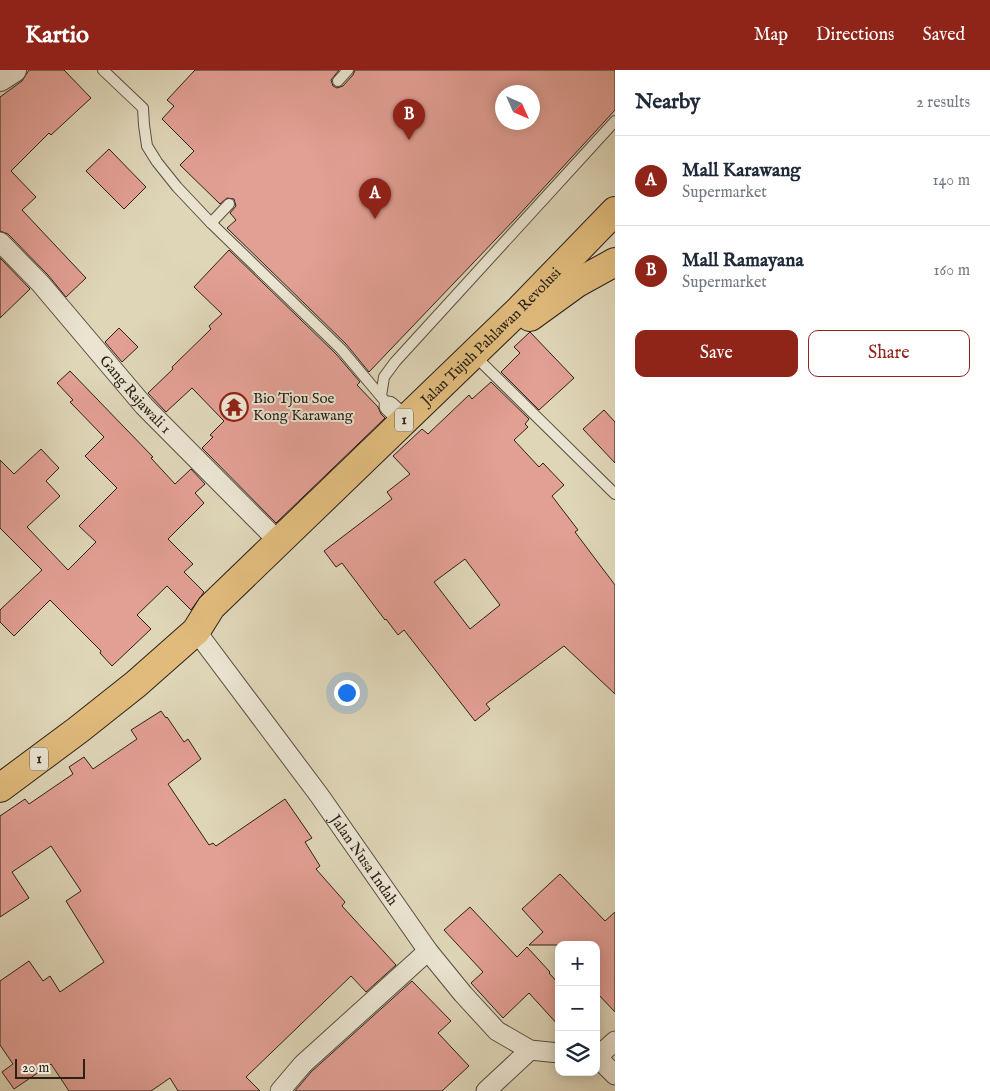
<!DOCTYPE html>
<meta charset="utf-8">
<style>
:root{--surface:#fff;--page:#f2f2f3;--text:#1f2937;--muted:#747a83;--line:#e0e1e3;--accent:#8f2418}
body{margin:0;font-family:"IM FELL English",serif;background:var(--page);color:var(--text)}
.controls{position:absolute;right:15px;bottom:15px;display:grid;overflow:hidden;border-radius:10px;box-shadow:0 2px 12px #0003}
.controls button{width:45px;height:45px;display:grid;place-items:center;padding:0;border:0;border-bottom:1px solid var(--line);background:var(--surface);color:var(--text);font:25px sans-serif}
.compass{position:absolute;left:495px;top:15px;width:45px;height:45px;border-radius:50%;background:var(--surface);box-shadow:0 2px 12px #0003;rotate:135deg}
.scale{position:absolute;left:15px;bottom:12px;width:70px;box-sizing:border-box;padding-left:5px;border:2px solid #2b2119;border-top:0;font-size:14px;line-height:18px;white-space:nowrap;color:#2b2119;-webkit-text-stroke:4px #eae4d1;paint-order:stroke}
.you{position:absolute;left:346px;top:622px;width:18px;height:18px;margin:-12px;border:4px solid #fff;border-radius:50%;background:#1a73e8;box-shadow:0 0 0 8px #1a73e833}
.badge{display:grid;place-items:center;width:32px;height:32px;border-radius:50%;background:var(--accent);color:#fff;font-size:16px;font-weight:700}
.pin{position:absolute;translate:-50% -41px;filter:drop-shadow(0 1px 2px #0008)}
.pin::after{content:'';position:absolute;top:26px;width:18px;height:15px;background:inherit;clip-path:polygon(0 0,100% 0,50% 100%)}
.list{margin:0;padding:0;list-style:none}
h2{display:flex;justify-content:space-between;align-items:center;height:65px;margin:0;padding:0 20px;font-size:21px}
h2 small{font-size:16px;font-weight:400;color:var(--muted)}
.list li{display:grid;grid-template-columns:32px 1fr auto;gap:15px;align-items:center;box-sizing:border-box;height:90px;padding:0 20px;border-top:1px solid var(--line)}
.list b{display:block;font-size:19px;white-space:nowrap}
.list p{margin:0;font-size:16px;white-space:nowrap;color:var(--muted)}
.list em{font-size:16px;font-style:normal;color:var(--muted)}
.actions{display:flex;gap:10px;padding:15px 20px}
.actions a{flex:1;padding:11px 0;border:1px solid var(--accent);border-radius:10px;text-align:center;font-size:18px;color:var(--accent)}
.actions .main{background:var(--accent);color:#fff}
.icon{flex:none;width:28px;height:28px;fill:none;stroke:currentColor;stroke-width:2;stroke-linecap:round;stroke-linejoin:round}
.map{position:relative;flex:none;width:615px;height:1021px;overflow:hidden}
header{display:flex;align-items:center;gap:30px;box-sizing:border-box;height:70px;padding:0 25px;background:var(--accent);color:#fff}
header strong{font-size:24px}
nav{display:flex;gap:28px;margin-inline-start:auto;font-size:18px}
main{display:flex}
aside{flex:1;background:var(--surface)}
.map>svg:first-child{display:block}
.building{fill:#e29f94;stroke:#2b2119;fill-rule:evenodd}
.lines{fill:none;stroke-linecap:round;stroke-linejoin:round}
.service-casing{stroke:#584e41;stroke-width:12}
.minor-casing{stroke:#584e41;stroke-width:21}
.tertiary-casing{stroke:#584e41;stroke-width:26}
.primary-casing{stroke:#2b2119;stroke-width:30}
.service{stroke:#eae4d1;stroke-width:10}
.minor{stroke:#eae4d1;stroke-width:19}
.tertiary{stroke:#eae4d1;stroke-width:24}
.primary{stroke:#e0bb7c;stroke-width:28}
.labels{text-anchor:middle;dominant-baseline:central;stroke-width:4;stroke-linejoin:round;paint-order:stroke}
.shield{fill:#eae4d1;stroke:#645c50;stroke-width:1}
.shield-label{font-size:14px;font-weight:bold;fill:#2b2119}
.street-label{font-size:15px;fill:#2b2119;stroke:#eae4d1}
.poi-label{font-size:15px;fill:#2b2119;stroke:#eae4d1;text-anchor:start}
</style>
<header>
<strong>Kartio</strong>
<nav><a>Map</a><a>Directions</a><a>Saved</a></nav>
</header>
<main>
<div class="map">
<svg width="615" height="1021" viewBox="0 0 615 1021">
<rect width="100%" height="100%" fill="#dfd6b8"/>
<filter id="stains"><feTurbulence type="fractalNoise" baseFrequency=".004" numOctaves="4"/><feColorMatrix values="0 0 0 0 .2 0 0 0 0 .09 0 0 0 0 .02 0 0 0 .5 -.17"/></filter>
<radialGradient id="worn" r=".72"><stop offset=".6" stop-color="#630" stop-opacity="0"/><stop offset="1" stop-color="#630" stop-opacity=".3"/></radialGradient>
<g class="building">
<polygon points="29,0 64,0 91,28 51,65 49,63 11,101 36,127 22,140 86,208 66,227 48,205 8,164 0,161 0,27 22,11"/>
<path d="M195,0H339L331,10L333,16L337,18L343,16L353,5L355,0H615V40L516,148L369,302L346,274L227,158L236,150L230,143L236,136L234,129L227,128L220,134L180,95L194,81L162,49L174,36L167,30ZM502,22H532V52H502Z"/>
<polygon points="109,79 146,117 124,139 86,101"/>
<polygon points="229,180 336,284 360,312 357,315 378,337 381,344 385,348 276,453 202,378 213,367 210,365 224,351 192,318 166,342 148,323 173,299 172,297 211,259 209,256 222,244 194,217"/>
<polygon points="0,188 30,219 0,248"/>
<polygon points="119,258 138,277 122,292 105,272"/>
<polygon points="530,262 574,308 539,340 501,302 520,283 514,277"/>
<polygon points="70,301 153,387 151,388 175,414 191,399 205,414 195,423 204,433 168,469 193,494 184,502 204,522 191,540 167,516 137,545 151,559 112,596 100,583 101,581 50,530 14,566 0,552 0,540 42,500 0,458 0,390 14,404 41,379 59,398 46,411 60,426 27,457 68,500 96,472 79,456 117,418 85,386 104,367 70,332 73,330 57,313"/>
<path d="M491,312L529,349L525,354L528,357L514,370L539,397L543,393L564,415L552,426L578,460L575,462L615,515V624L564,576L486,634L490,639L475,651L404,560L398,565L386,549L385,550L342,493L336,497L324,481L392,429L387,422L410,404L393,386L422,359L428,364L469,325L472,329ZM465,489L500,535L470,559L434,512Z"/>
<polygon points="604,340 615,352 615,393 583,359"/>
<polygon points="161,641 166,648 167,647 184,672 188,669 201,689 168,714 209,775 213,773 216,776 285,729 312,768 305,772 320,796 316,799 345,832 342,836 396,895 366,922 351,906 246,1007 260,1021 178,1021 170,1008 151,1021 69,1021 51,994 14,1019 2,1002 13,994 0,975 0,911 29,891 43,911 50,906 60,922 104,892 66,831 81,821 51,776 12,802 29,828 0,847 0,746 25,729 29,734 73,704 69,697 84,687 93,699 137,669 131,660"/>
<polygon points="560,804 605,851 615,842 615,942 596,922 596,875 529,875 543,862 522,839"/>
<polygon points="470,837 517,887 527,877 550,902 549,903 559,914 559,956 529,923 503,948 471,913 483,902 444,860"/>
<polygon points="412,911 451,951 438,963 469,996 442,1021 295,1021 311,1002"/>
</g>
<g class="lines">
<defs>
<g id="service">
<polyline points="103,0 143,38 144,55 147,76 157,92 177,117 211,153 341,279 389,336"/>
<polyline points="338,11 348,0"/>
<polyline points="211,153 229,134"/>
<polyline points="481,292 615,424"/>
<polyline points="381,326 384,307 395,292 615,51"/>
</g>
<g id="minor">
<path id="s1" d="M0,172L40,213L144,336L278,471"/>
<polyline points="389,336 404,350"/>
<path id="s2" d="M196,561L319,725L428,881L463,924L497,961L530,980L559,983"/>
<polyline points="597,987 615,1005"/>
<polyline points="597,987 615,971"/>
<polyline points="280,1021 303,994 428,881"/>
<polyline points="486,1021 530,980"/>
</g>
<polyline id="tertiary" points="0,9 14,0"/>
<g id="primary">
<polyline points="530,247 577,213 615,192"/>
<path id="s3" d="M0,718L78,660L136,614L196,561L211,537L520,239L615,141"/>
</g>
</defs>
<use href="#service" class="service-casing"/>
<use href="#minor" class="minor-casing"/>
<use href="#tertiary" class="tertiary-casing"/>
<use href="#primary" class="primary-casing"/>
<use href="#service" class="service"/>
<use href="#minor" class="minor"/>
<use href="#tertiary" class="tertiary"/>
<use href="#primary" class="primary"/>
</g>
<defs>
<symbol id="temple-ring" viewBox="-11 -11 22 22"><circle r="9.5" fill="#eae4d1" stroke="#8f2418" stroke-width="1.5"/><path d="M0-6L5-2H3V0L6.5 2.5H4V6H1.5V3h-3V6H-4V2.5H-6.5L-3 0V-2H-5Z" fill="#8f2418"/></symbol>
</defs>
<g fill-rule="evenodd">
<use href="#temple-ring" x="218" y="321" width="32" height="32"/>
</g>
<g class="labels">
<g class="shield">
<rect x="395" y="338.5" width="18" height="23" rx="4"/>
<rect x="30" y="677.5" width="18" height="23" rx="4"/>
</g>
<g class="shield-label">
<text x="404" y="350">1</text>
<text x="39" y="689">1</text>
</g>
<g class="street-label">
<text stroke="none"><textPath href="#s3" startOffset="669">Jalan Tujuh Pahlawan Revolusi</textPath></text>
<text stroke="none"><textPath href="#s1" startOffset="204">Gang Rajawali 1</textPath></text>
<text stroke="none"><textPath href="#s2" startOffset="284">Jalan Nusa Indah</textPath></text>
</g>
<g class="poi-label">
<text x="253" y="328">Bio Tjou Soe<tspan x="253" dy="17">Kong Karawang</tspan></text>
</g>
</g>
<rect width="100%" height="100%" filter="url(#stains)"/>
<rect width="100%" height="100%" fill="url(#worn)"/>
</svg>
<div class="controls">
<button>+</button>
<button>−</button>
<button><svg class="icon" aria-label="layers" viewBox="0 0 24 24"><path d="M12 4l9 5-9 5-9-5zM3 14l9 5 9-5"/></svg></button>
</div>
<svg class="compass" viewBox="-18 -18 36 36"><path d="M0-13l5 13h-10z" fill="#e53935"/><path d="M0 13l5-13h-10z" fill="#747a83"/></svg>
<div class="scale">20 m</div>
<div class="you"></div>
<div class="pin badge" style="left:375px;top:149px">A</div>
<div class="pin badge" style="left:409px;top:70px">B</div>
</div>
<aside>
<h2>Nearby<small>2 results</small></h2>
<ul class="list">
<li><span class="badge">A</span><div><b>Mall Karawang</b><p>Supermarket</p></div><em>140 m</em></li>
<li><span class="badge">B</span><div><b>Mall Ramayana</b><p>Supermarket</p></div><em>160 m</em></li>
</ul>
<div class="actions"><a class="main">Save</a><a>Share</a></div>
</aside>
</main>
